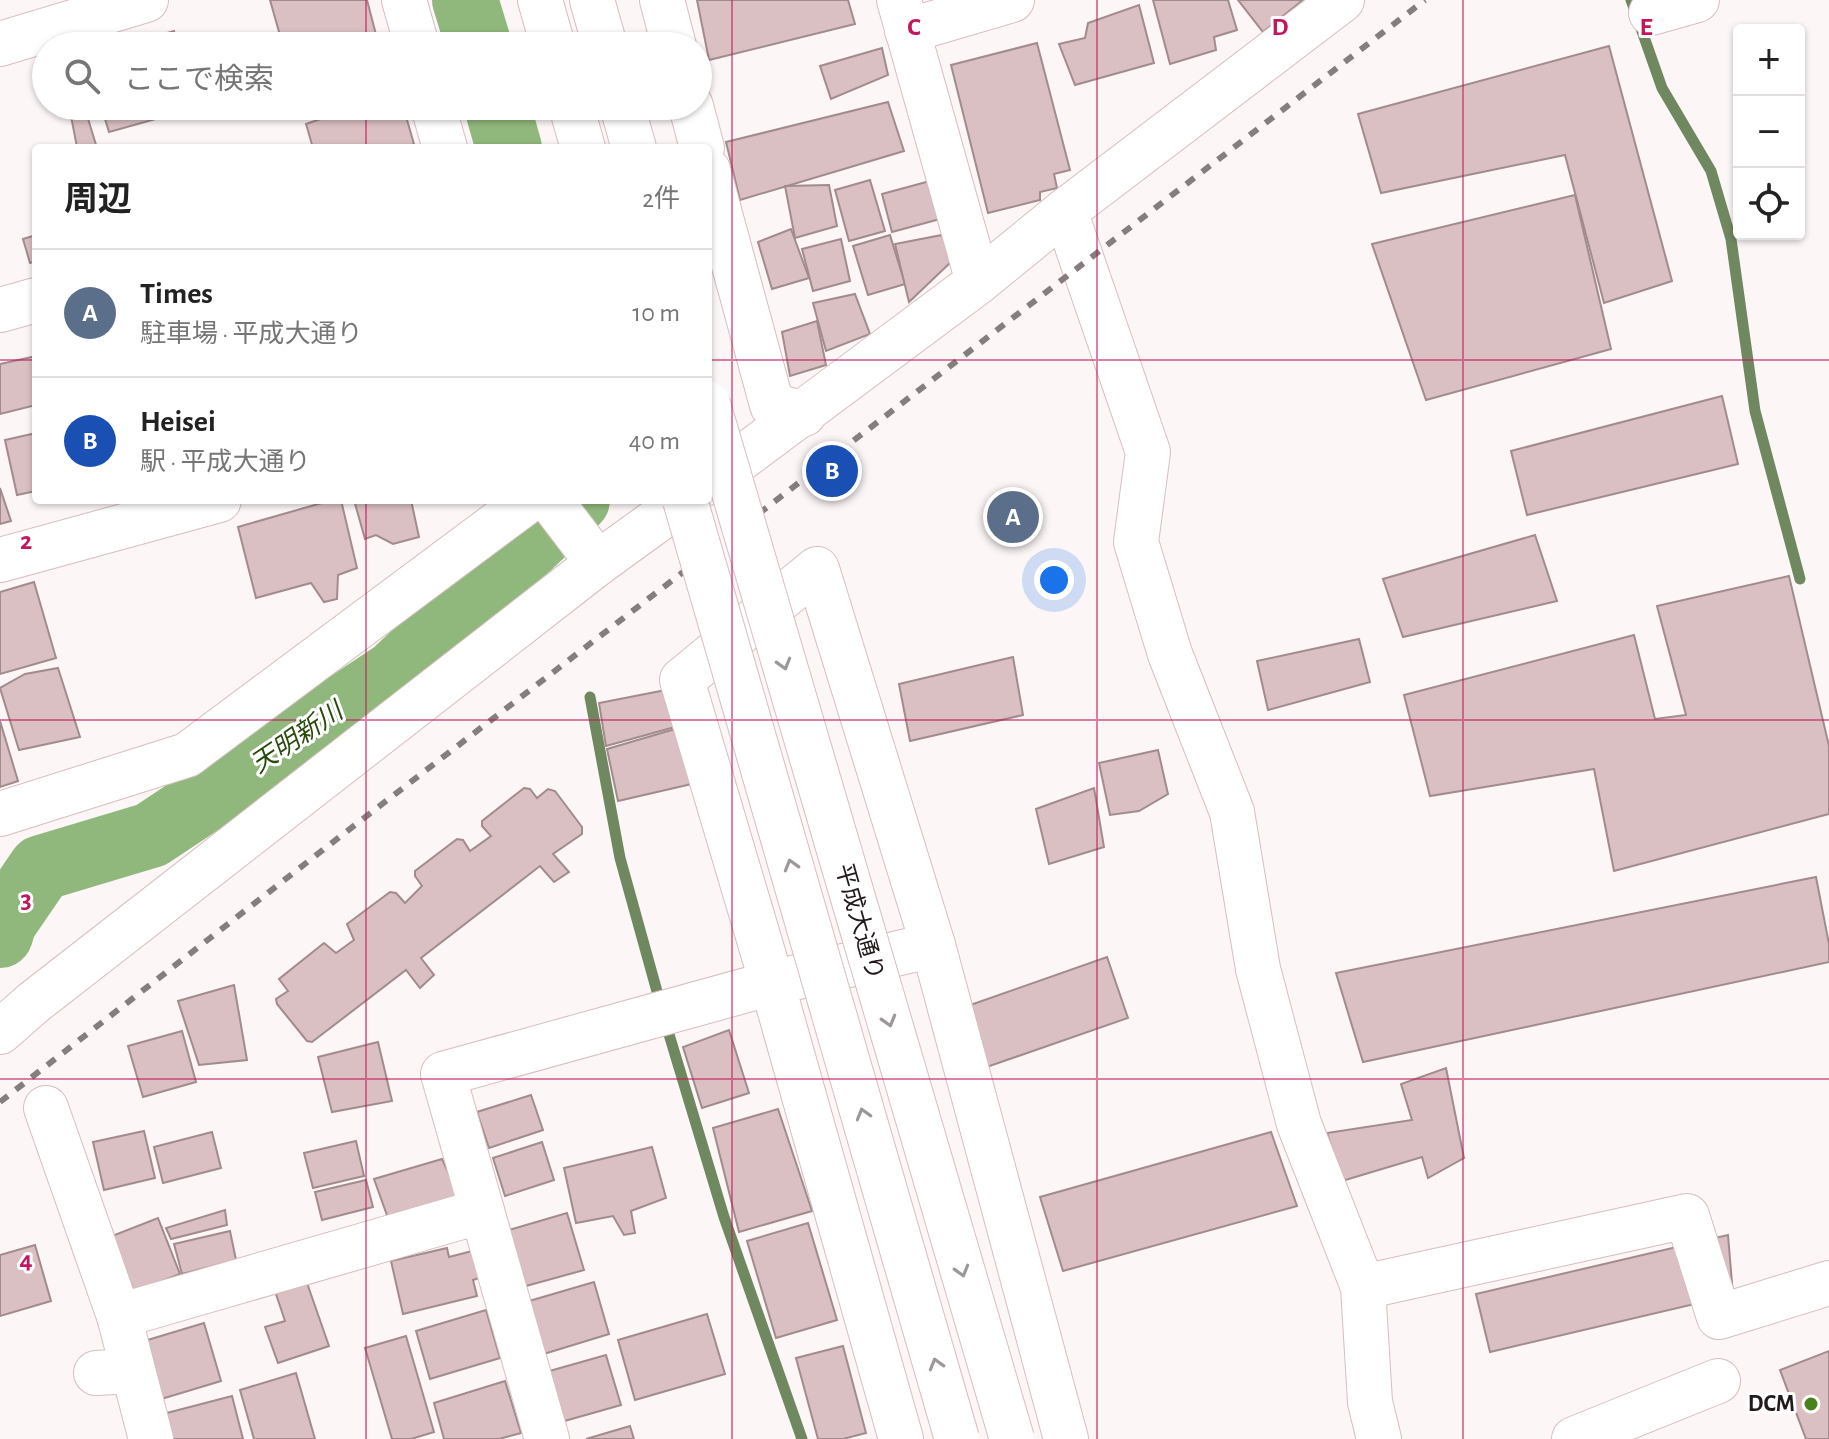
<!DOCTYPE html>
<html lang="ja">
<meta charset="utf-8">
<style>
:root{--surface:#fff;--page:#f6f6f6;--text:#222;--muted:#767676;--line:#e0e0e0;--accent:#111827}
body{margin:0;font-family:"Alegreya Sans","Noto Sans JP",sans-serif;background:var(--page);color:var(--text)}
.controls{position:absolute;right:24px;top:24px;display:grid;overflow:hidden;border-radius:8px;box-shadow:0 2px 6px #0004}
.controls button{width:72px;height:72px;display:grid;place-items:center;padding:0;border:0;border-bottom:2px solid var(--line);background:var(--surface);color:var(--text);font:40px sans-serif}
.you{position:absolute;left:1054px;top:580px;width:28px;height:28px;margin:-20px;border:6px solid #fff;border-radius:50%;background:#1a73e8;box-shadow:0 0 0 12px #1a73e833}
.badge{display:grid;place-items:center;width:52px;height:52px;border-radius:50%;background:var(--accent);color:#fff;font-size:26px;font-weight:700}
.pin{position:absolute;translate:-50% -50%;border:4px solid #fff;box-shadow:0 2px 8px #0006}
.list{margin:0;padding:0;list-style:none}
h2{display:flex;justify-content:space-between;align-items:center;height:104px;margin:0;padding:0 32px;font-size:34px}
h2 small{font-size:26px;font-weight:400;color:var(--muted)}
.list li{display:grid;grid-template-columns:52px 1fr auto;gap:24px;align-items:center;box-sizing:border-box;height:128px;padding:0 32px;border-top:2px solid var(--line)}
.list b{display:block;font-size:30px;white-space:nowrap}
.list p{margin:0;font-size:26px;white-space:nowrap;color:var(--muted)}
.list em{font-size:26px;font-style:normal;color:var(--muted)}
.icon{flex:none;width:44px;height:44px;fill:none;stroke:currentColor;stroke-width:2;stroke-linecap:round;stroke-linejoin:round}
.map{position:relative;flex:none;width:1829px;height:1439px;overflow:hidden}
.search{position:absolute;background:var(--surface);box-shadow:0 2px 6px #0004;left:32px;top:32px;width:680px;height:88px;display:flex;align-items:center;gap:20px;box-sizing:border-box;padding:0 28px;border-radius:44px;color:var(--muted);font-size:30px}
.panel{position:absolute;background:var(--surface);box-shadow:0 2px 6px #0004;left:32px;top:144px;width:680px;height:360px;border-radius:8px}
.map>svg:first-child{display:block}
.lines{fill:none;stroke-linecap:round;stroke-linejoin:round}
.stream{stroke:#70885f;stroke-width:11}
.river{stroke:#91b87c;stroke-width:66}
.building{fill:#dac0c2;stroke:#a28b8c;stroke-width:2}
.minor-casing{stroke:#d7bebf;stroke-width:46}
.minor{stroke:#fff;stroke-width:44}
.rail{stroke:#857d7e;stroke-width:6;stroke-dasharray:10 10;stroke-linecap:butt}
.minor-bridge-casing{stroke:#d7bebf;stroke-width:46;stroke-linecap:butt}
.minor-bridge{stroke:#fff;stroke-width:44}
.oneway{stroke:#9c9898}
.grid{fill:none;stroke:#c2185b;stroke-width:2;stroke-opacity:0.55}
.poi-dot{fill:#49821d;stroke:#fff;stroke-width:3}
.labels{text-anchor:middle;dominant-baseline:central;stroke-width:6;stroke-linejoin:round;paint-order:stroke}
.street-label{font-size:24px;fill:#22191a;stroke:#fff}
.poi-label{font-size:24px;font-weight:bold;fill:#22191a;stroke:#fff;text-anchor:end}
.water-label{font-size:26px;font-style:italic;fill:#284b0c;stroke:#fff}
.grid-label{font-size:26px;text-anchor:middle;font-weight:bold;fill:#c2185b;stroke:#fff;stroke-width:6;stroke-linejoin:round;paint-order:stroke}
</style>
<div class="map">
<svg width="1829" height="1439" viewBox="0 0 1829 1439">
<rect width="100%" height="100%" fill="#fcf6f7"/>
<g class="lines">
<g class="stream">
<polyline points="1631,0 1662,88 1711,171 1731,239 1755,411 1800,579"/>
<polyline points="590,697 620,858 658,995"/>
<polyline points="668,1031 724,1217 802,1439"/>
</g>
<g class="river">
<polyline points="465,0 479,46"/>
<polyline points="497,106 509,148"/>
<polyline points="0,935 4,922 41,868 151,835 395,673 577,500"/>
</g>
</g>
<g class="building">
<polygon points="270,0 367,0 379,46 283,46"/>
<polygon points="697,0 848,0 855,24 709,60"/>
<polygon points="1153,0 1228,0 1237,30 1214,37 1216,50 1170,64"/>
<polygon points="1238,0 1303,0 1263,32"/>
<polygon points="1139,5 1154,63 1075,85 1059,44 1085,38 1088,23"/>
<polygon points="174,31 178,46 123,46"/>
<polygon points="1037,43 1070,170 1054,174 1057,188 1040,192 1040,200 988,213 951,65"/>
<polygon points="1609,46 1672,281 1604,303 1565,155 1381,193 1358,114"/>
<polygon points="882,48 888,75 831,99 820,66"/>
<polygon points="888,102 904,151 740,200 726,142"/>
<polygon points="101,106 202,106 109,132"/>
<polygon points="359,106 403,106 414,144 402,148 313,148 306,124"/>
<polygon points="85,109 97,148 74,148 77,147 70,111"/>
<polygon points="870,180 885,231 849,241 835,190"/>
<polygon points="930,181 940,219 892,232 882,194"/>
<polygon points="829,185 837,226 795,238 785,186"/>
<polygon points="1575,195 1611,349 1426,400 1372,244"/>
<polygon points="791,229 809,278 772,289 758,242"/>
<polygon points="36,235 36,261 30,263 23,239"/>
<polygon points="890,235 905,284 868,295 853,246"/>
<polygon points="942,235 952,261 909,302 895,244"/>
<polygon points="841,239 850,281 813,291 802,249"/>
<polygon points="855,294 870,334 826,351 813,303"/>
<polygon points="817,321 826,365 790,376 782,332"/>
<polygon points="36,356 36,405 0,414 0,364"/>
<polygon points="1722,396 1738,464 1527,515 1511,451"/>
<polygon points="36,433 36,491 17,495 5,440"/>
<polygon points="0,488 11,521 0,524"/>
<polygon points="332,500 341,500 357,568 338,575 337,599 324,602 311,583 256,598 238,527"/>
<polygon points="354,500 411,500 419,537 393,544 376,535 365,539"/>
<polygon points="1535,535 1557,601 1403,637 1383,579"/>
<polygon points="1789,576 1829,746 1829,814 1614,871 1594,769 1430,796 1404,695 1634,635 1655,719 1686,715 1657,606"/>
<polygon points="34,582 56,658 0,674 0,592"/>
<polygon points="1359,639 1370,682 1268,710 1257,661"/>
<polygon points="1013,657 1023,715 910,741 899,684"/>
<polygon points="58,668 80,737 19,750 0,688 25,674"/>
<polygon points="666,690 675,727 606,746 599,703"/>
<polygon points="0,721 18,781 0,787"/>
<polygon points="682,727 696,783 618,801 607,749"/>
<polygon points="1158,750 1168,794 1139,811 1110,815 1099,763"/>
<polygon points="524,788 530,789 537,798 548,789 555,791 582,827 582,834 553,854 569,872 554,882 540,866 421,958 434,975 420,988 406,970 312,1042 307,1041 277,1004 276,999 288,991 279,979 324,943 336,953 354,940 347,924 390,892 396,893 405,903 422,886 415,876 415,871 457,839 463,840 470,851 491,836 482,826 482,821"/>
<polygon points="1094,788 1104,847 1049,864 1036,809"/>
<polygon points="1816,877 1829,944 1829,962 1363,1062 1336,973"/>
<polygon points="1107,957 1128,1018 978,1070 962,1008"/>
<polygon points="234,985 247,1060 199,1065 178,1001"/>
<polygon points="729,1030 749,1093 702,1108 683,1047"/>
<polygon points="182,1031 196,1082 143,1097 128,1046"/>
<polygon points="378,1042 392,1101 332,1112 318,1057"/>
<polygon points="1446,1068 1464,1158 1428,1178 1422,1157 1342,1181 1327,1133 1412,1120 1401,1084"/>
<polygon points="531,1095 543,1130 489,1148 477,1112"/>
<polygon points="778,1109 812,1211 739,1232 713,1128"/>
<polygon points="144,1131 155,1178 104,1190 93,1142"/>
<polygon points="212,1132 221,1168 163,1183 154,1147"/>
<polygon points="1271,1132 1297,1206 1063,1271 1040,1197"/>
<polygon points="356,1141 364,1176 313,1188 304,1153"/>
<polygon points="542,1142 554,1180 505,1196 493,1158"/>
<polygon points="652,1147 666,1198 631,1211 635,1233 624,1235 613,1216 576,1223 564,1168"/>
<polygon points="442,1159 460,1198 388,1218 374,1179"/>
<polygon points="366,1180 373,1207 322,1220 315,1192"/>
<polygon points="225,1210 227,1225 171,1239 166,1228"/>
<polygon points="567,1213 584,1270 526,1286 509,1230"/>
<polygon points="158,1218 180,1274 134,1292 112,1236"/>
<polygon points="808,1223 837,1320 776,1338 747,1241"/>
<polygon points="230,1231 236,1260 182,1274 174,1244"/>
<polygon points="1728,1235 1733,1295 1490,1352 1476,1294"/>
<polygon points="35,1245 51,1301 0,1316 0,1255"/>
<polygon points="447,1248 449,1257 476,1250 482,1277 473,1280 477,1296 403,1314 391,1261"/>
<polygon points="306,1280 329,1346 278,1363 265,1327 285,1321 275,1291"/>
<polygon points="594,1282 609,1334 534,1357 519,1304"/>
<polygon points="486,1310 500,1358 430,1379 416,1331"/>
<polygon points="707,1314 725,1374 635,1400 618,1340"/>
<polygon points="204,1323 221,1381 158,1400 141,1342"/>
<polygon points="406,1336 434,1432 411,1439 392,1439 365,1348"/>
<polygon points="843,1346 866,1433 843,1439 818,1439 796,1358"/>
<polygon points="1829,1351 1829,1439 1806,1439 1780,1370"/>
<polygon points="606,1355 621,1405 554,1424 539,1374"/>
<polygon points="296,1373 315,1439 254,1439 240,1390"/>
<polygon points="505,1381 521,1433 499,1439 444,1439 434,1403"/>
<polygon points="232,1396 243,1439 169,1439 163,1414"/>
<polygon points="630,1426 634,1439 586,1439"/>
</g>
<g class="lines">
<defs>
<g id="minor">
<polyline points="404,0 417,46"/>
<polyline points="540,0 553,46"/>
<polyline points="592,0 605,46"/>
<polyline points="662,0 674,46"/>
<polyline points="899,0 978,282"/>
<polyline points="1651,13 1697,0"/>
<polyline points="907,31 1012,0"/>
<polyline points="0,44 146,0"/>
<polyline points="433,106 445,148"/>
<polyline points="571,106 583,148"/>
<polyline points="622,106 634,148"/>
<polyline points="691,106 702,148"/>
<polyline points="708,170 772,405 804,414"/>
<polyline points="1065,211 1148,452 1136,542 1170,654 1232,812 1258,969 1299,1124 1363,1287 1370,1402 1379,1439"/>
<polyline points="0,310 36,300"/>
<polyline points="708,483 978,282 1065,211 1342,0"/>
<polyline points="550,500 598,563"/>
<polyline points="0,560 219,500"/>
<polyline points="0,814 187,755 529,500"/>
<polyline points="0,1032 33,1003 598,563 685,500"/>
<polyline points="46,1108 119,1316 151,1439"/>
<polyline points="482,1211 547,1439"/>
<polyline points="1363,1287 1687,1216 1719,1317 1829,1283"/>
<polyline points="119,1316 482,1211 443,1074 772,983 933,945"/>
<polyline points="96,1373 133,1371"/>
<polyline points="901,1439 772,983 682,680 817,569 933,945 1066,1439"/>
<polyline points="1574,1439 1718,1381"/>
</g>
</defs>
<use href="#minor" class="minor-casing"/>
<use href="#minor" class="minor"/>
<polyline class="rail" points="0,1102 342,835 1425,0"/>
<defs>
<g id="minor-bridge">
<polyline points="708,404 1012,1439"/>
<polyline points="685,500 957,1439"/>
</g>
</defs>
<use href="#minor-bridge" class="minor-bridge-casing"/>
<use href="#minor-bridge" class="minor-bridge"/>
</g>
<defs><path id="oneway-chevron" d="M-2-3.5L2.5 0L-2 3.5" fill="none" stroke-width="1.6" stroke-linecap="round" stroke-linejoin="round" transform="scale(2)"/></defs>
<g class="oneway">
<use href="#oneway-chevron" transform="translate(784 664) rotate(74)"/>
<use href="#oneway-chevron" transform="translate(791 865) rotate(-106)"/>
<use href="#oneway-chevron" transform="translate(889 1021) rotate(74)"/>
<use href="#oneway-chevron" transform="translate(863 1114) rotate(-106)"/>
<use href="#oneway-chevron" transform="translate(962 1271) rotate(74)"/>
<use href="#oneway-chevron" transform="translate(936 1364) rotate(-106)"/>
</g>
<path class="grid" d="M366,0V46M732,0V1439M1097,0V1439M1463,0V1439M366,106V148M0,360H36M708,360H1829M366,500V1439M0,720H1829M0,1079H1829"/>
<circle class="poi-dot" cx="1811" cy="1404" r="8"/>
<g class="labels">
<g class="street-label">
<text transform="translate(859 922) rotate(74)">平成大通り</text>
</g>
<g class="poi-label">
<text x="1795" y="1404">DCM</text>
</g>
<g class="water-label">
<text transform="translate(297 738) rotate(-34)">天明新川</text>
</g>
</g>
<g class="grid-label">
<text x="914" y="35">C</text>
<text x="1280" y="35">D</text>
<text x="1646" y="35">E</text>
<text x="26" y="549">2</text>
<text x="26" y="908">3</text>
<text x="26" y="1268">4</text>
</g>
</svg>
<div class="controls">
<button>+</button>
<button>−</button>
<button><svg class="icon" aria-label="locate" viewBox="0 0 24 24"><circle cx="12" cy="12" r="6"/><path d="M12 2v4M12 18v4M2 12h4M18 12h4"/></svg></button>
</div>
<div class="you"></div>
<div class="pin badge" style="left:1013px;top:517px;background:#5c6f8a">A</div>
<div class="pin badge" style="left:832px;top:471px;background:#1a4fb4">B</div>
<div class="search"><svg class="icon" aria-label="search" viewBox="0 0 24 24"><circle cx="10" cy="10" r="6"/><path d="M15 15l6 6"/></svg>ここで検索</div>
<section class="panel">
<h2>周辺<small>2件</small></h2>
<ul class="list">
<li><span class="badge" style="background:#5c6f8a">A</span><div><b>Times</b><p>駐車場 · 平成大通り</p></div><em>10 m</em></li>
<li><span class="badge" style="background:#1a4fb4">B</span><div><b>Heisei</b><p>駅 · 平成大通り</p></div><em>40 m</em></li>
</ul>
</section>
</div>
